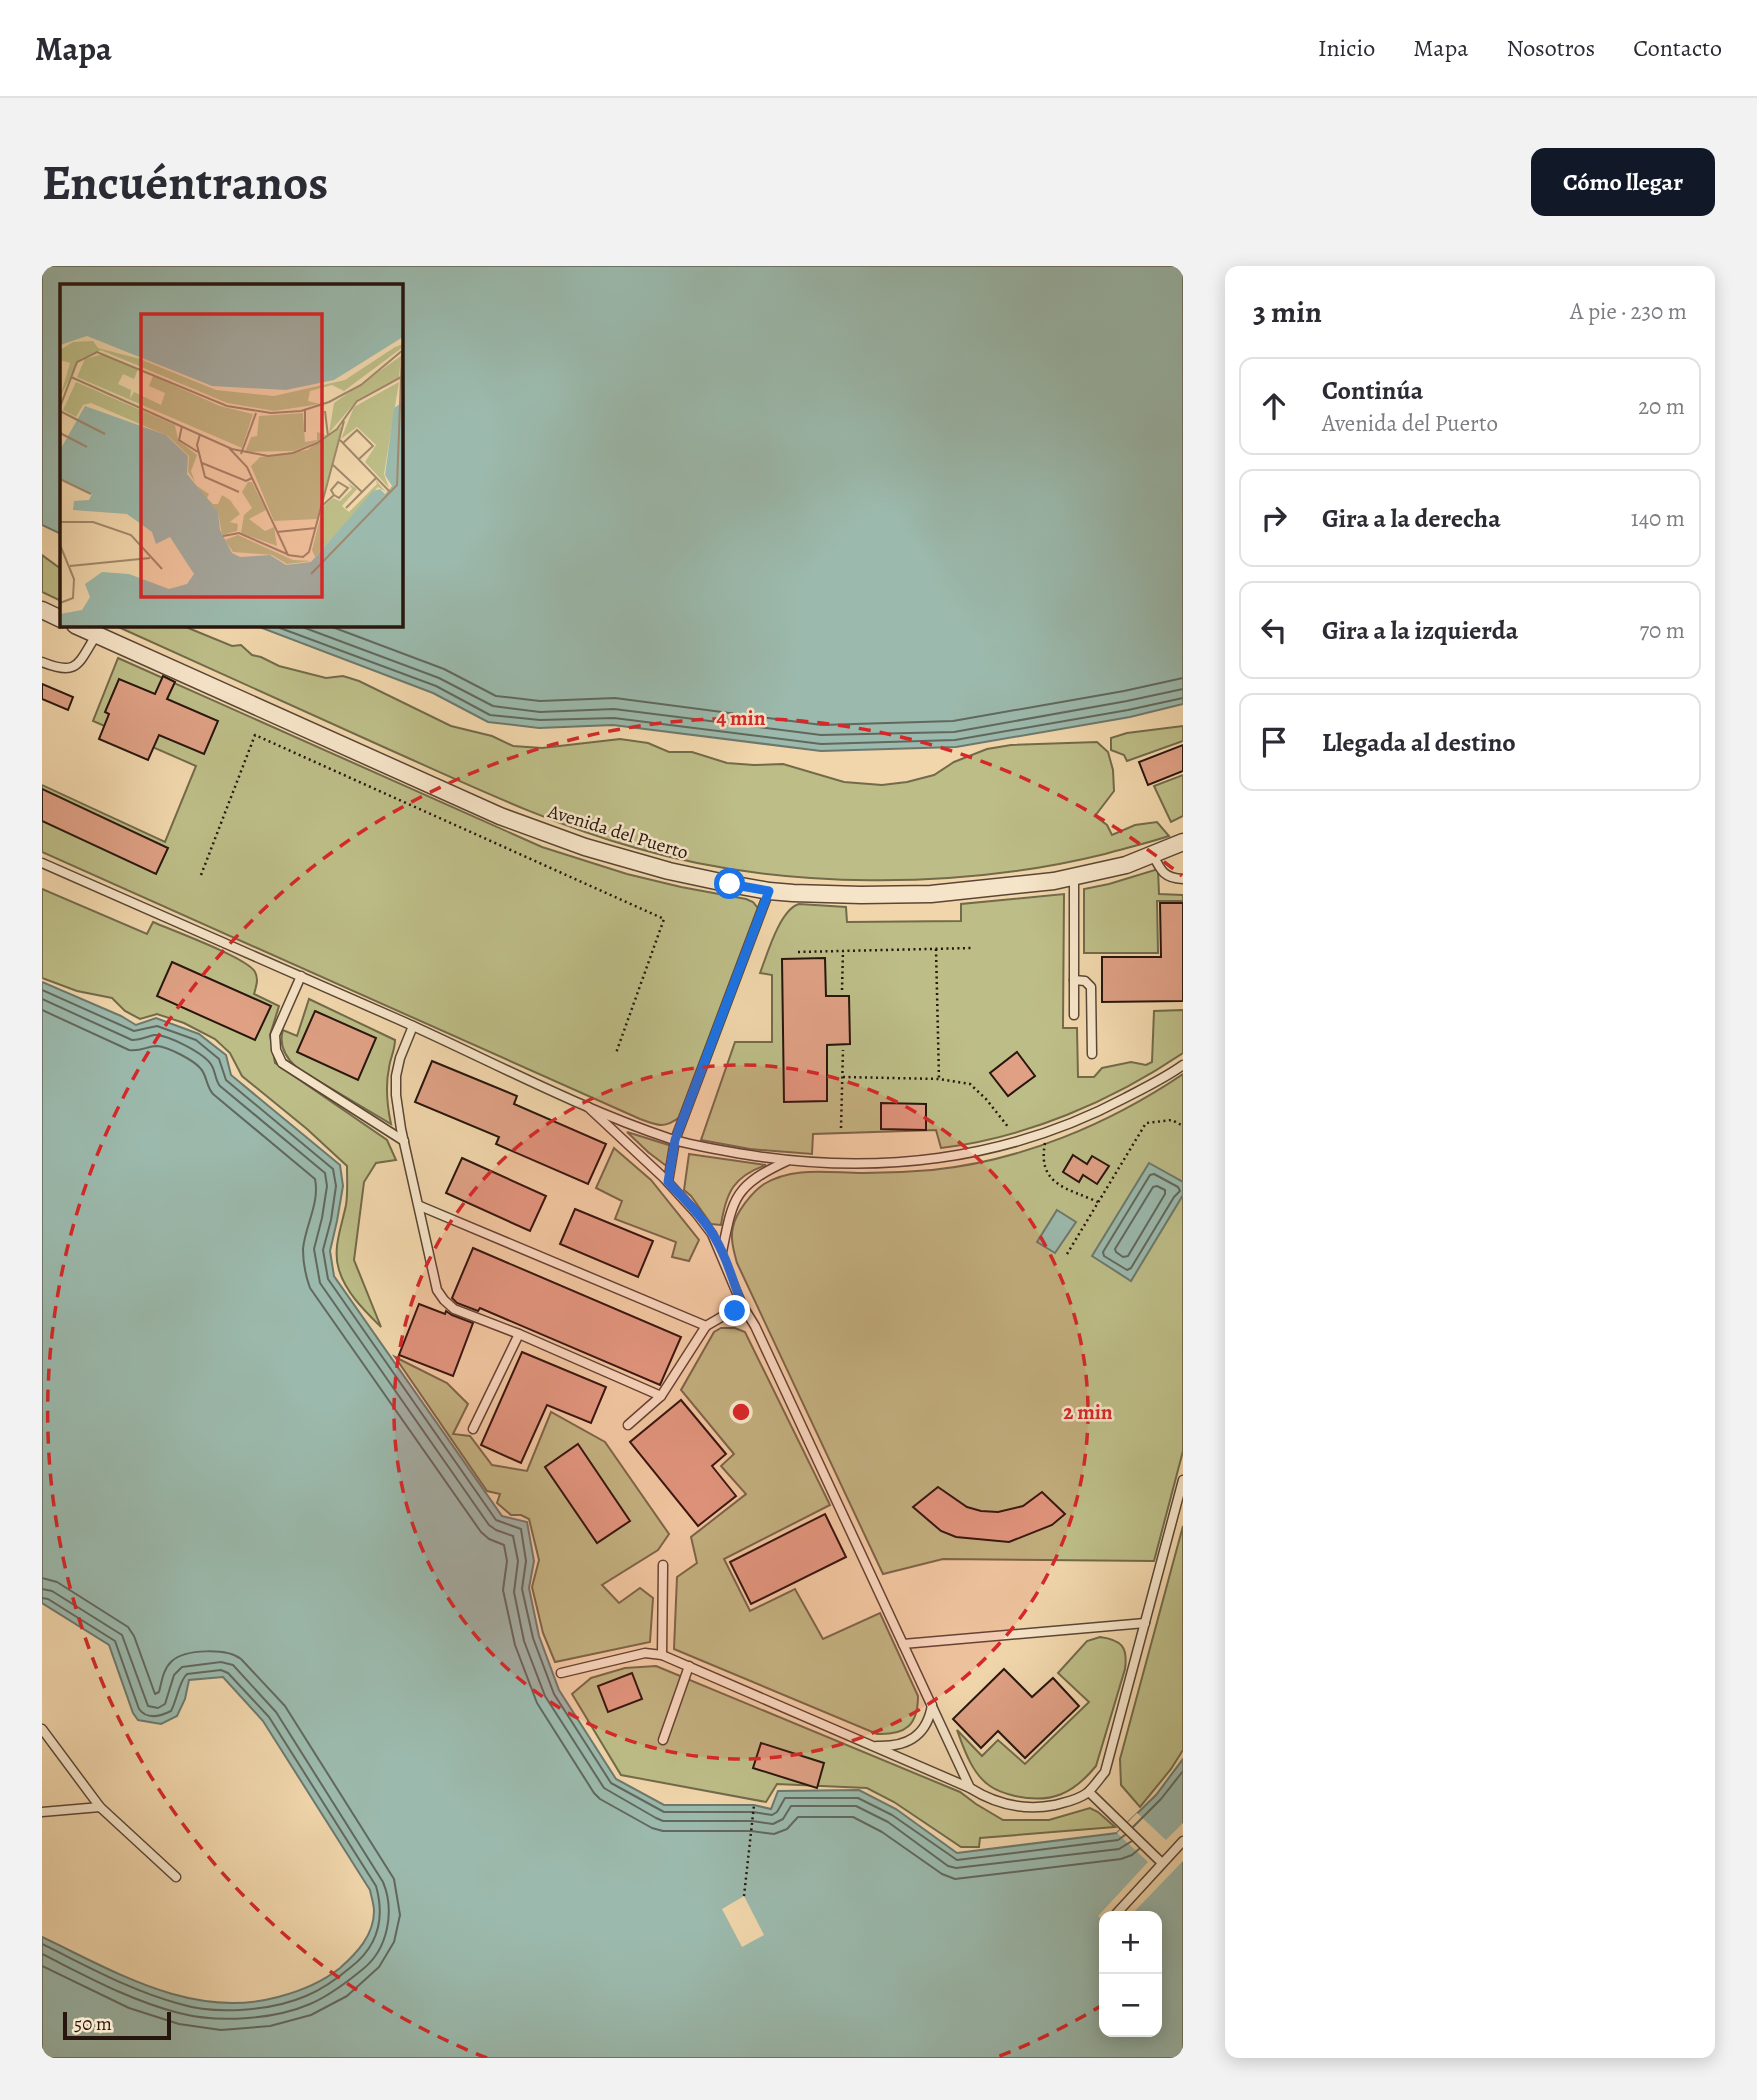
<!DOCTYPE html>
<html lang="es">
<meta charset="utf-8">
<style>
:root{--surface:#fff;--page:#f2f2f3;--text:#2b2b33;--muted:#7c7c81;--line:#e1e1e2;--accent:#111827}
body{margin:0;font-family:Alegreya,serif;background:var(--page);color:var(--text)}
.controls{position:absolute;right:21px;bottom:21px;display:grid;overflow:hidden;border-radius:14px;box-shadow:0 4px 18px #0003}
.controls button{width:63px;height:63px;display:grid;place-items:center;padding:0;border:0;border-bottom:2px solid var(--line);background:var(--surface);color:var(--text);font:35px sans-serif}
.scale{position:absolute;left:21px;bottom:18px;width:108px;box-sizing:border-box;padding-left:7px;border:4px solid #27160e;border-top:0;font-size:19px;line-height:24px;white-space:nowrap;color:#27160e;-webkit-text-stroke:5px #f6e4c8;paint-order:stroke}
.stop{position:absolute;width:21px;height:21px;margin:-16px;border:5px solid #1a73e8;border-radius:50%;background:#fff}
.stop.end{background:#1a73e8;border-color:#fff;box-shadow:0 2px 7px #0008}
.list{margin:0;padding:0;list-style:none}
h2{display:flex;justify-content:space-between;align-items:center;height:91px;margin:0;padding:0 28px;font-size:30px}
h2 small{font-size:23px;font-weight:400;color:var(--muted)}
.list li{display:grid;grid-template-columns:46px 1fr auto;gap:21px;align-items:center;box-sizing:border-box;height:98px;margin:0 14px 14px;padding:0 14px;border:2px solid var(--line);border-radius:14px}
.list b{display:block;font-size:26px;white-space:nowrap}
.list p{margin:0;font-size:23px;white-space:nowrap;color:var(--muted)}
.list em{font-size:23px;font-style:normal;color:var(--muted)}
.icon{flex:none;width:38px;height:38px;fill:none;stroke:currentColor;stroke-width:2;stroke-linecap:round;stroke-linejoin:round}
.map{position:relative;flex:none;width:1141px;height:1792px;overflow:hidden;border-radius:14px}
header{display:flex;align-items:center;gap:42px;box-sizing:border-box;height:98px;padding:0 35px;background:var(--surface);border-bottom:2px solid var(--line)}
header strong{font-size:33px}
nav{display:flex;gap:38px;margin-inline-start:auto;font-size:24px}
.intro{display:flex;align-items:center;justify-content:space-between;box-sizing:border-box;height:168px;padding:0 42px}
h1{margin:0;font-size:49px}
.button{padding:18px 32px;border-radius:14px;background:var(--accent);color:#fff;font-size:24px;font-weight:700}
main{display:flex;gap:42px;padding:0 42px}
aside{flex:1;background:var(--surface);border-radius:14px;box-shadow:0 4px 18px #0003}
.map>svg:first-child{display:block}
.green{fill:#bdbd87;stroke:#726a4a;stroke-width:2}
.water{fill:#9bb9ac;stroke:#6d786d;stroke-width:2;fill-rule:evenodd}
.pier{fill:#f1d6ab}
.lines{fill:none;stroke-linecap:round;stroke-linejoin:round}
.shore{stroke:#61685d;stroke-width:2}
.building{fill:#dfa084;stroke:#27160e;stroke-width:2}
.service-casing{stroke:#5a4635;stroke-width:11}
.minor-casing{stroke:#5a4635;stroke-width:19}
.path{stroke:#27160e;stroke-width:2.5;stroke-dasharray:2 3.5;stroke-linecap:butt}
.service{stroke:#f6e4c8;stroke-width:8}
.minor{stroke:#f6e4c8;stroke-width:16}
.route{stroke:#1a73e8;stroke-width:9}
.ring{fill:none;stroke:#d62828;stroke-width:3.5;stroke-dasharray:12 9}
.labels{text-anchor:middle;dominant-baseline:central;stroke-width:5;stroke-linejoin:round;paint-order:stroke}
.street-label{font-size:19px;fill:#27160e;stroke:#f6e4c8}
.inset-road{fill:none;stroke:#a0896c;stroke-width:2}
.view{fill:#d62828;fill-opacity:0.15;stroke:#d62828;stroke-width:3.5}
.inset-edge{fill:none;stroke:#27160e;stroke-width:3.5}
.centre{fill:#d62828;stroke:#f6e4c8;stroke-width:3.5}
.ring-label{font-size:21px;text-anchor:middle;font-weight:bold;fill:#d62828;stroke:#f6e4c8;stroke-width:5;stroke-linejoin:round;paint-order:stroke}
</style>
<header>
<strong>Mapa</strong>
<nav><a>Inicio</a><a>Mapa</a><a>Nosotros</a><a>Contacto</a></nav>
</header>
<div class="intro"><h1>Encuéntranos</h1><a class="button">Cómo llegar</a></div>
<main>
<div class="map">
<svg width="1141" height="1792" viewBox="0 0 1141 1792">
<rect width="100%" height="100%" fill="#f1d6ab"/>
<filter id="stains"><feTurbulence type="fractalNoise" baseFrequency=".00286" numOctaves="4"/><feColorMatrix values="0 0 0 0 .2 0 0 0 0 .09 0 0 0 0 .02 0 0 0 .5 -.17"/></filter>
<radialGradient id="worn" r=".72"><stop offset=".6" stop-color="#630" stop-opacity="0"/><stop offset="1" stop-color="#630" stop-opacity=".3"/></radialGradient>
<g class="green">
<polygon points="0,289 19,303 19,335 0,326"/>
<path d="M72,359H139L190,380L199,379L210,389L219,391L237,400L284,412L301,410L317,415L409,460L450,470L471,480L500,482L578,473L606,477L627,486H650L685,497L712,499L741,498L802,516L840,519L865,516L892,509L912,496L945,483L969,479L1055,476L1066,486L1071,504L1072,525L1053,550L1065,559L1070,569L1093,559L1115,556L1127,570C1106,577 1084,582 1063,588C917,624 738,624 594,582C508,558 427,519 346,483C254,441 163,400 72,359Z"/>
<path d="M76,392L500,581L585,608L639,621L704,633L711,636L716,642L715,652L639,850C623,863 616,860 598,853L0,586V519L123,576L154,500L51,455Z"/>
<polygon points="1141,460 1141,475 1085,495 1082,489 1069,484 1069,472 1085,467"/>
<polygon points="1141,509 1141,550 1129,556 1112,520"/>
<polygon points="1116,603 1117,628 1141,629 1141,635 1115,635 1116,687 1042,687 1042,623 1067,618"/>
<path d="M0,623L105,668L111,656C129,664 206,692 213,706C217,713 214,721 212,728L237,740L228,769L233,797L345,874L354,894L334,897L322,916L312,994L339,1061C323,1045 304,1027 297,1004C290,983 300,959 304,939C306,926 305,913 305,900L265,863L200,810L188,787L173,773L142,757L115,748L98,753L83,745L70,732L35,725L0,712Z"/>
<path d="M1022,628L1021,762H1035L1036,811H1052L1060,802L1089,796L1104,799L1110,796L1112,745L1141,744V787C1070,835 984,872 899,882L894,864L771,868L770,888L708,883L659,874L693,776H730V709L718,707C725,689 738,643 757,638L804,641L805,656L919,655V638Z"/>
<path d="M267,733L353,774C353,784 348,793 347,802C343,821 345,839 349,858L255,802C244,792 236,780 241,764L255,770Z"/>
<path d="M1141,808V1185L1112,1295L901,1293L841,1308L695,997C692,986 688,973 691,961C694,946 710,926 722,918C752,900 787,907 821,907C843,907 867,906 890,904C979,895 1067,858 1141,808Z"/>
<polygon points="585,866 630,880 627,902 606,886"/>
<polygon points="572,882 609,914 657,974 647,995 630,991 634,976 573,953 580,935 554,922"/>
<path d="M647,888L724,899C692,910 684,926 679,959L669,958L649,930L642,924Z"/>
<path d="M679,1062H693L703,1066L788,1239L682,1293L708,1345L753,1323L781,1373L838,1347L876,1430C876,1459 864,1469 835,1468L632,1383L635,1311L655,1297L649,1271L704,1228L679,1200L692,1188L639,1124L672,1066Z"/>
<polygon points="353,1091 405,1117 426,1138 411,1168 428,1170 450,1199 485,1205 509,1146 563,1176 627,1268 616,1284 560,1319 577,1337 598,1322 611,1332 608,1376 513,1396 501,1367 490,1321 497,1294 487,1253 479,1249 469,1249 455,1237 458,1228 445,1225"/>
<polygon points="1141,1260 1141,1484 1129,1503 1098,1541 1079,1519 1078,1493"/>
<path d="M1058,1371C1080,1374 1086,1381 1083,1403L1054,1500C1031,1528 1009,1538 973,1530C965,1528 955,1525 948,1520C930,1508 922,1483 915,1464L940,1490L956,1474L983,1498L1047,1436L1016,1407L1045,1375Z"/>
<polygon points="614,1400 918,1526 934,1538 961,1554 1007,1554 1048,1542 1056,1546 1073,1561 938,1572 937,1581 919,1581 852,1536 825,1522 735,1518 724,1536 579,1509 530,1428 549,1412 583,1402"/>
</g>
<g class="water">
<polygon points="0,0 1141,0 1141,438 1088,451 914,481 779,485 571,459 497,462 446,456 391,427 212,359 359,359 359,19 19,19 19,268 0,259"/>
<path d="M0,716L79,750L94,759L114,752L157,768L184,789L189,809L298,899L301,920L295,955L288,985L292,1010L460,1250L485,1256L492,1295L487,1322L497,1370L517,1424L574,1513L622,1539H712L729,1543L736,1525L817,1524L854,1543L915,1587L1075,1567L1114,1529L1141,1493V1792H0V1671C74,1706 151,1754 236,1731C259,1725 279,1717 298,1702C315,1687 332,1669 332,1645C332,1638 329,1630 328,1624L221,1455L181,1411L147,1414L143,1433L135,1450L119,1458L96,1454L91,1447L67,1379L0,1337ZM1062,1650H1115V1766H1062Z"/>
<polygon points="1107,897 1141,916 1141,929 1089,1015 1050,990"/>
<polygon points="1015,944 1034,956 1013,987 995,976"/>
</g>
<g class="pier">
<polygon points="1095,1547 1124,1574 1141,1557 1141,1595 1088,1650 1062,1650 1062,1656 1056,1650 1106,1596 1075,1567"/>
<polygon points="702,1630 722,1669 700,1681 680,1643"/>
</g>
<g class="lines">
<g class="shore">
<polyline points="230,359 394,420 448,449 498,454 572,452 779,478 913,474 1086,444 1141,432"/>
<polyline points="255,359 397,412 451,440 498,446 572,443 779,469 912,466 1085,435 1141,423"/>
<polyline points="285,359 402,403 454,430 498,435 573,432 780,459 911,455 1082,425 1141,412"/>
<polyline points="0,724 92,765 115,760 154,774 177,793 184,814 291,903 294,920 289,954 281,984 286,1013 454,1254 479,1263 484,1295 480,1323 491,1372 512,1428 569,1517 622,1546 711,1546 730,1549 735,1546 743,1532 816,1532 850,1549 915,1594 1076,1574 1083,1569"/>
<path d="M0,733L90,774C99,774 104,771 112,769C125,768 164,788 170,800C174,807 173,814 178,820L283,907L285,920L280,952L272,983L278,1017L447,1259L454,1264L471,1270L476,1295L472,1326L482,1375L503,1430L562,1522L614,1552L621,1555H710L731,1558L741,1553L749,1540H814L846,1556L906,1600L914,1602L1077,1583L1090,1575"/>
<path d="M0,744L87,784C99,786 105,780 115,780C126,781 152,794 159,803C165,810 164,820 171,828L273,913C278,937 263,960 261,983C261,995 264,1011 268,1022L439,1266L447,1273L462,1279L465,1295L461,1324L473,1379L495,1437L552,1527L558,1533L610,1562L621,1565H709L732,1568L745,1563L756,1551H811L840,1566L900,1608L913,1613L1079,1593L1090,1589L1097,1583"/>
<polygon points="1112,908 1136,921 1138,925 1132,931 1089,1002 1085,1004 1062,990 1061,986 1108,909"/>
<polygon points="1115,920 1123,924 1123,928 1086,990 1081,991 1074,986 1073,983 1111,921"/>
<path d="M0,1312L15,1316L86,1361L92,1370L113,1428L117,1426C120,1415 121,1403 130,1395C143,1383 185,1382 199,1393L243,1440L352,1613L358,1649L352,1676L337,1701L305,1730L269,1749L228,1760L179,1764L137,1758L87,1742L0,1700"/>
<path d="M0,1323L10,1325L80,1369L106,1440L116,1442L123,1438L132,1409L140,1401L179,1396L191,1399L234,1446L341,1616C353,1645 346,1683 321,1703C304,1717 287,1730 268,1738C231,1754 175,1757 137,1747C89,1735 44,1710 0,1688"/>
<path d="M0,1332L6,1333L73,1375L97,1443C105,1454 119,1450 129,1445C135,1434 137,1415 145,1408L179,1404L186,1407L227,1451L334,1620C343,1652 336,1680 309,1701C296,1712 281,1723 264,1730C229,1745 174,1749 138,1738C89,1725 45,1700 0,1678"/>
<polyline points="1091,1561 1119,1533 1141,1505"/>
</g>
</g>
<g class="building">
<polygon points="121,410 133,416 125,433 176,455 162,488 117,469 106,494 57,473 67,448 63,446 77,413 113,428"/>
<polygon points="0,418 31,431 26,444 0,433"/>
<polygon points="1141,479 1141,505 1106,519 1097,496"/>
<polygon points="0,523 126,582 114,608 0,555"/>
<polygon points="1118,637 1141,637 1141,735 1060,736 1060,691 1119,691"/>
<polygon points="783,692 784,730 807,730 808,778 785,779 785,835 742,836 740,693"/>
<polygon points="130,696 229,740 213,774 115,730"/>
<polygon points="273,745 334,772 316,814 255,786"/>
<polygon points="975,786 993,810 966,830 948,807"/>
<polygon points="390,795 475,830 472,838 564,878 546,918 454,878 457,871 373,836"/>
<polygon points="839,837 884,838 884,864 839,863"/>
<polygon points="1031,889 1045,898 1050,890 1067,900 1055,918 1041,909 1037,916 1021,906"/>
<polygon points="420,892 504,930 488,965 404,927"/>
<polygon points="533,943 611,975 596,1011 518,978"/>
<polygon points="431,982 639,1071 618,1119 438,1042 436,1045 415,1037 410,1032"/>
<polygon points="377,1038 403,1048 404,1045 410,1049 431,1057 411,1110 357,1089"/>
<polygon points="480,1086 564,1121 549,1157 505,1139 479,1197 439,1179"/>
<polygon points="639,1134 684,1188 670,1200 694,1230 656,1260 588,1176"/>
<polygon points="536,1178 588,1255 555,1277 503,1201"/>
<polygon points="896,1221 925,1241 939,1245 956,1246 981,1240 1000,1226 1023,1248 1010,1259 967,1276 914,1271 899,1265 871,1241"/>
<polygon points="783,1248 804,1291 709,1338 688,1296"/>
<polygon points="962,1403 990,1431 1011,1412 1037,1440 983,1492 956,1465 939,1482 911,1453"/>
<polygon points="590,1407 600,1433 566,1446 556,1420"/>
<polygon points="719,1477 782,1497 775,1522 711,1502"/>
</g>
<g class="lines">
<defs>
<g id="service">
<path d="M0,396C37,411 36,397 55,368"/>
<path d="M1111,589C1119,605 1122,612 1141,613"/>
<path d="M0,597C120,650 240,702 360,755C449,795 536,842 629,873C652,880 678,884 701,888C833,910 964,895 1083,832C1102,822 1123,812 1141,799"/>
<polyline points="259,710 233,769 234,784 240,797 362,875"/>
<polyline points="1032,714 1043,715 1049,721 1050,788"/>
<polyline points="1032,749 1032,610"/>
<polyline points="371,760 358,792 354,810 354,829 359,863 395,1024 402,1034 412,1043 477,1068 619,1130"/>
<path d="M546,841L622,912L654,947L670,968L700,1039L713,1060L928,1522C955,1539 982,1545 1013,1539C1024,1536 1036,1534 1045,1527C1052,1521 1057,1513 1063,1506L1141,1214"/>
<polyline points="626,916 633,874 727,625"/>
<polyline points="378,940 664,1060 700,1039"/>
<path d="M680,986C691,931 692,920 745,895"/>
<polyline points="586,1159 619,1130 664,1060"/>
<polyline points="431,1163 477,1068"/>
<polyline points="861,1378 1103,1357"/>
<polyline points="620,1389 621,1299"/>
<polyline points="519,1407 603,1387 620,1389 928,1522"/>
<polyline points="0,1463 58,1541 134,1611"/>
<polyline points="621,1474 647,1400"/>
<path d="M835,1480C865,1481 885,1470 890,1439"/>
<polyline points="1047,1526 1120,1597"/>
<polyline points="0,1546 58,1541"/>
<polyline points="1074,1648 1141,1575"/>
</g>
<g id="minor">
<polyline points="0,344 19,353"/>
<polyline points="33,359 458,550 543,581 627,605 688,618 727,625 751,627 819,629 889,628 1012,615 1084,599 1141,576"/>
</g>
</defs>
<use href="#service" class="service-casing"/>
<use href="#minor" class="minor-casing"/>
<g class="path">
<polyline points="159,609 213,469 622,653 574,787"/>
<polyline points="894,683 897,813"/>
<polyline points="756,686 930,682"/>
<polyline points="800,724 801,685"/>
<polyline points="801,811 897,813 928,818 944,833 967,862"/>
<polyline points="799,862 801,784"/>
<path d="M1003,877C995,919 1025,922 1056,936"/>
<polyline points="1025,988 1104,857 1130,854 1141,860"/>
<polyline points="702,1630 712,1539"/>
</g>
<use href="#service" class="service"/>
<use href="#minor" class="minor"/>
</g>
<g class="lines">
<path class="route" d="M688,618L727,625L633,874L626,916C641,932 658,948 670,967C684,989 691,1015 700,1039L693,1045"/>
</g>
<circle cx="699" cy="1146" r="347" fill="#d62828" fill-opacity=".12"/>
<g class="ring">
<circle cx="699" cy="1146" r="347"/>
<path d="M1062 1738A694 694 0 0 1 953 1792M445 1792A694 694 0 1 1 1140 610"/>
</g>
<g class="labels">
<g class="street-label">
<text transform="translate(576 566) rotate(17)">Avenida del Puerto</text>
</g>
</g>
<g transform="translate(18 18)">
<rect width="343" height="343" fill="#f1d6ab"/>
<path d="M33,57L38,64L80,75L156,106L214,112L285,96L335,63L343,60V63L284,107L272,101L250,107L248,117L260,120L214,127L167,119L41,66L20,75L0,113L10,79L0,76V66L13,58ZM43,70L78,85L74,95L63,90L58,100L71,106L70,115L74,108L101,121L105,109L89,102L93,92L160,122L193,130L182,164L17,93L25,75ZM341,72L339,93L298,115L269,149L274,119ZM16,98L115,141L118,156L137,171L131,187L135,198L128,188L129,172L108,152L31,119L23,121L16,133L3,126ZM339,98L324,190L329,204L305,178L316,161L297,143L281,155L294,123ZM243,129L245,158L257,156V148L266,151L258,157L234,167L185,168L191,153L197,152L199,132ZM282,142L257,235L214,237L191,182L200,173L247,166ZM315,195L326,208L318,203L255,273L252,266L263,223L273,214L280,217L292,205L288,199L297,205L282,222L289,228L317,200ZM188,198H192L206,226L189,235L205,247L214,243L217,262L181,249L184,231L192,224L182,208ZM137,202L149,210L147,214L153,220H158L162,211L170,216L180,230L170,238L178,240L177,247L162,251L158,228L152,224ZM178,251L233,276L251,277L227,280L212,271L173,268L165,256Z" fill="#bdbd87"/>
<path d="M0,1H343V53L274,96L226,106L152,102L27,52L0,61ZM343,118V342H0V330L22,326L30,313L25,300L42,288L69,290L109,305L127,300L134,290L110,253L96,260L92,248L67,230L13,226L14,217L29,216L32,210L0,194V166L25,122L106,151L128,172L127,190L158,228L160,246L172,269L180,273L210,271L226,281L251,278L313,207L320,205L325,210L332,202L325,191L334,124Z" fill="#9bb9ac"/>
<path class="inset-road" d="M11,93L172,165L208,172L233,169L257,159L277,145L297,117L343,92M0,123L17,78L37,68L167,122L211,129L241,127L269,118L301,101L343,66M0,127L45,150M265,127L268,152M122,142L119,156L138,168M245,148V126M0,149L27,163M140,150L137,161L145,193L179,208M280,156L330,208M283,159L297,146L313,162L299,175M169,164L187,183L228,271L243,273L249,268L284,137M181,170L196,129M142,179L186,197L192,194M273,181L302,208M0,195L31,210M263,221L274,211L279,214L288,204L278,198L271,206L274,211M286,224L316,194M0,238H33L71,251L102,285M217,248L256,244M163,252L179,249L227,270M0,261L14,295L13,314L0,319M10,282L90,274M251,290L337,201L342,68"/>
<path class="view" d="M81,30H262V313H81Z"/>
<rect width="343" height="343" class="inset-edge"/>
</g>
<circle cx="699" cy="1146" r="10" class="centre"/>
<g class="ring-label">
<text x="699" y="459">4 min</text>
<text x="1046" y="1153">2 min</text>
</g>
<rect width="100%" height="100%" filter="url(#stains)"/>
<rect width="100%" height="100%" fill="url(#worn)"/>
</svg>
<div class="controls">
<button>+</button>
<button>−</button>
</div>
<div class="scale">50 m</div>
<div class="stop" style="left:688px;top:618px"></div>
<div class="stop end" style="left:693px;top:1045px"></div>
</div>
<aside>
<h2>3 min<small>A pie · 230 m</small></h2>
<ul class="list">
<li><svg class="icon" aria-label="ahead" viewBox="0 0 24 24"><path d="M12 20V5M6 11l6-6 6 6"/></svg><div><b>Continúa</b><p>Avenida del Puerto</p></div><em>20 m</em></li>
<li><svg class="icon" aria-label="right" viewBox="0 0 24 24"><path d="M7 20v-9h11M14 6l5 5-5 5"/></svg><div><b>Gira a la derecha</b></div><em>140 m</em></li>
<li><svg class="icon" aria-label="left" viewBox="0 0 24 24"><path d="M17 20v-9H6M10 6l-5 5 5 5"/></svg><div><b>Gira a la izquierda</b></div><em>70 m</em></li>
<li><svg class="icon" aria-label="arrive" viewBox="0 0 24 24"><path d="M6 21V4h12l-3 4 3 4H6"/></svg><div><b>Llegada al destino</b></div></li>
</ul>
</aside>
</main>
